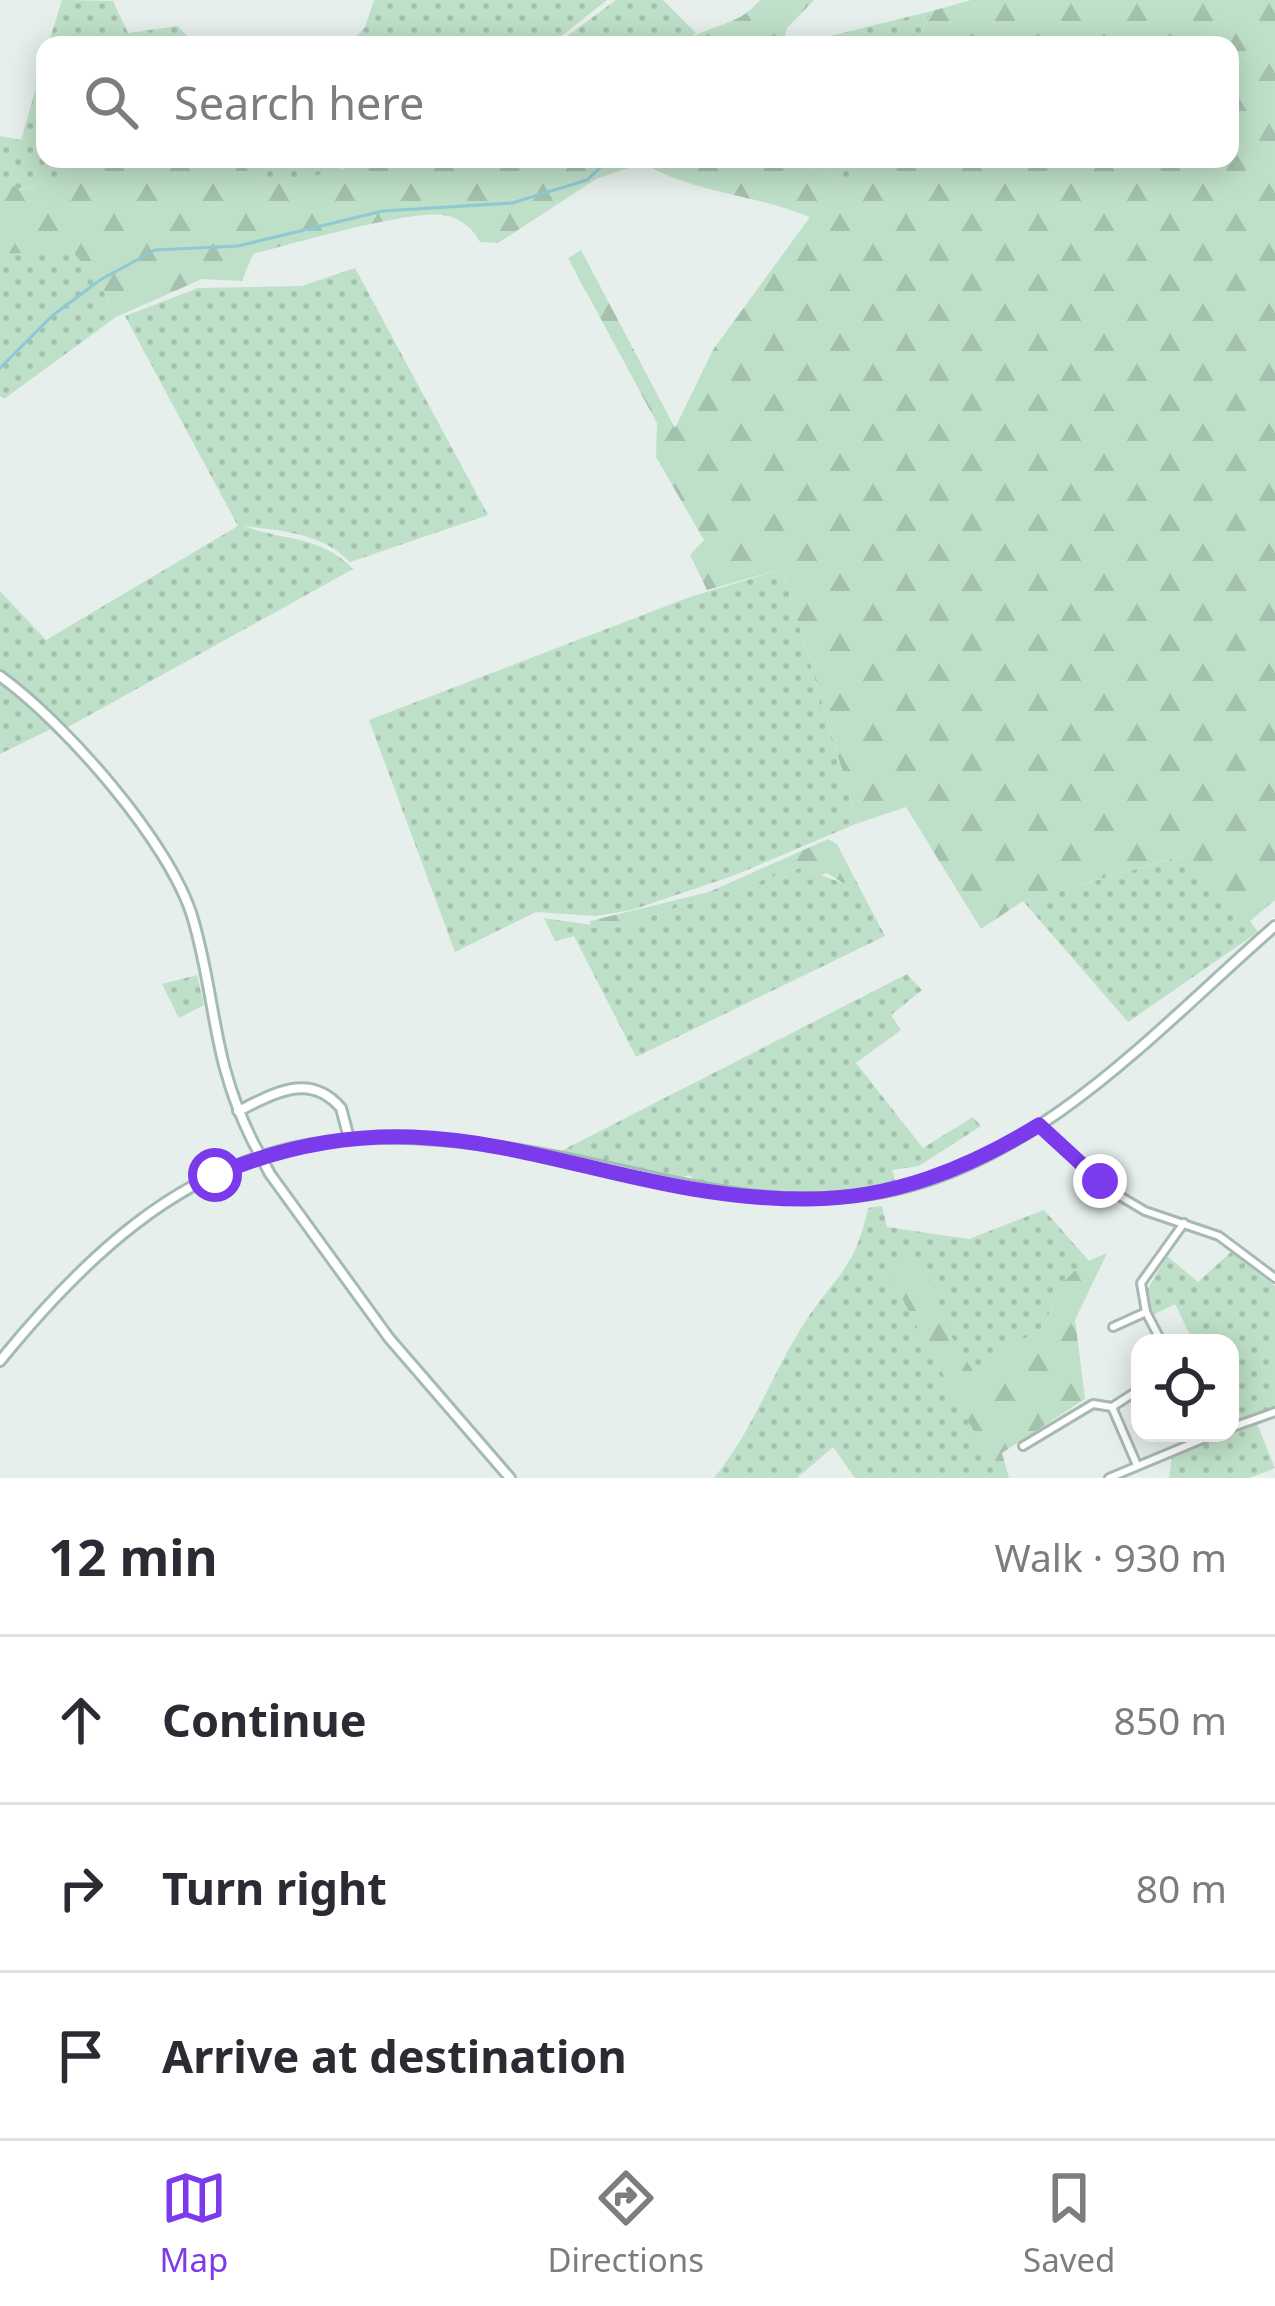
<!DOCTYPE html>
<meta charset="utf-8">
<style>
:root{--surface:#fff;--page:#f7f7f7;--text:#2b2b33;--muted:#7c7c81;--line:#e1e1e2;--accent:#7c3aed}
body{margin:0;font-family:"Noto Sans",sans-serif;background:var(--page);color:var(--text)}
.controls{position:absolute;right:36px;bottom:36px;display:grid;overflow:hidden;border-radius:24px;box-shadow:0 6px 30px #0003}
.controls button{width:108px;height:108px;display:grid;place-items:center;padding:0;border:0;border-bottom:3px solid var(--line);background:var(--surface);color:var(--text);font:60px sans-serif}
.stop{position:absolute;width:36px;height:36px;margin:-27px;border:9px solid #7c3aed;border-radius:50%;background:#fff}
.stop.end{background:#7c3aed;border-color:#fff;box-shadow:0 3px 12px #0008}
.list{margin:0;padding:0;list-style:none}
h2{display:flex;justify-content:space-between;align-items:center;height:156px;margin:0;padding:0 48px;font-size:51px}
h2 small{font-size:39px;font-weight:400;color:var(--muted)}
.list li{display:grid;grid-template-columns:78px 1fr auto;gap:36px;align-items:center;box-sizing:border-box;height:168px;padding:0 48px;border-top:3px solid var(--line)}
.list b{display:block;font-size:45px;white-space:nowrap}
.list em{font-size:39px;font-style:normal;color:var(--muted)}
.icon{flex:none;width:66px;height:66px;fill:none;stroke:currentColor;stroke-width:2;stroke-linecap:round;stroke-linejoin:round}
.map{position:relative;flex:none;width:1275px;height:1478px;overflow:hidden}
.search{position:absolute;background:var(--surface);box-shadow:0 6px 30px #0003;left:36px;right:36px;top:36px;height:132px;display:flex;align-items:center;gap:30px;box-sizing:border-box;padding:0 42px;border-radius:24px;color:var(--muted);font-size:45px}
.sheet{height:660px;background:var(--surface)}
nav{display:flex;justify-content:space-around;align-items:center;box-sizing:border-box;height:168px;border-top:3px solid var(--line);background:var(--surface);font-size:33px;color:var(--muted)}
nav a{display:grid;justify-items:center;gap:6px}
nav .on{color:var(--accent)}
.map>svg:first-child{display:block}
.grass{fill:url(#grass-dots)}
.forest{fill:url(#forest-firs)}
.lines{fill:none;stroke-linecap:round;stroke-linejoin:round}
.stream{stroke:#8ec9d4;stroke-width:3}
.street-casing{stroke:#a8b8b2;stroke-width:12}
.secondary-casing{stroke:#a4bbb3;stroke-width:14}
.street{stroke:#fff;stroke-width:6}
.secondary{stroke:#fff;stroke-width:8}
.secondary-bridge-casing{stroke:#a4bbb3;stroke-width:14;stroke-linecap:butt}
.secondary-bridge{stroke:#fff;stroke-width:8}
.route{stroke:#7c3aed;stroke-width:15}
</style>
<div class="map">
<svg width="1275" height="1478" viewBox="0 0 1275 1478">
<defs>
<pattern id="grass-dots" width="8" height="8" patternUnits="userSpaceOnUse" patternTransform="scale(3)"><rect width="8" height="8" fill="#bfe0c8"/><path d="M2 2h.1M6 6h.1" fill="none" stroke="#a4c1ad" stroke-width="1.8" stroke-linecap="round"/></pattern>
<pattern id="forest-firs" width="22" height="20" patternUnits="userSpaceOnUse" patternTransform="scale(3)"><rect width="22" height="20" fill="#bfe0c8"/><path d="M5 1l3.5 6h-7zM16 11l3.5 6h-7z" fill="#a4c1ad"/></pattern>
</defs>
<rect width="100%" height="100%" fill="#e6efeb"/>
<g class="grass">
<polygon points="62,0 113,1 128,33 178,26 195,45 48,45"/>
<polygon points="374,0 607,0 550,45 349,45 365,27"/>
<polygon points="616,0 663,0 696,33 681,45 655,45 650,38 645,45 555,45"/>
<polygon points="932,11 914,45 793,45"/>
<polygon points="45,57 45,159 79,159 72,172 19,190 0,177 0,136 21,140"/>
<polygon points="186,159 334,159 342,172 284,183 256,177 244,166"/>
<polygon points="786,159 869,159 846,180"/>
<polygon points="50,249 72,251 99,282 116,317 4,399 0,396 0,254"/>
<path d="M355,268L488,515L350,562C322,533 283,531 244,526C283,541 321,535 353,569L68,727L0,670V591L46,640L238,526L125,316L198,288L302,286Z"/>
<polygon points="782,569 858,823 735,875 632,910 596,916 536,912 455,952 369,720 687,598"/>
<polygon points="0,681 57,726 0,754"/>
<polygon points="1189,854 1243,926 1250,921 1258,932 1128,1022 1023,901"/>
<polygon points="800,868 843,883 856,881 885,936 636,1057 574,936 555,941 544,918 613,928"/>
<path d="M907,974L922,990L891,1015L901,1030L856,1063L923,1148L973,1117L981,1126L919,1166L892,1170L896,1183C858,1192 712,1204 690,1175L678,1178L561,1151Z"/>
<polygon points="197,975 204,1005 179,1018 162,984"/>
<path d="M882,1206L887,1227L969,1239L1044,1210L1089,1261L1058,1287L1045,1326L1005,1351L980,1383L934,1309L885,1265L999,1478H855L833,1447L797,1478H714C751,1433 770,1379 800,1330C832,1278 855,1272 868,1208Z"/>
<polygon points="1231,1252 1275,1286 1275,1411 1234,1425 1230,1343 1194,1343 1175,1304 1153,1315 1143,1297 1167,1256 1198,1282"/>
<polygon points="1257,1424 1275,1468 1249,1478 1169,1478 1172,1457"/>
</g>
<g class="forest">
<path d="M760,0H814L787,28L783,45H681C709,22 735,30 760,0Z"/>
<path d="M971,0H1275V900L1243,927L1188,854L1023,901L981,929L906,807L858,823L782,569L707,590L690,555L704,540L656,457L657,423L568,258L581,250L675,428L713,350L810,217C755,194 695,194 643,163L596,179L498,243L480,242C474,229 459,217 443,215C408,210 292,244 253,254L242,281L202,279L116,317L99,282L72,251L0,254V177L20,190L71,172L79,159H186L244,166L256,177L284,183L382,159H786L845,180L869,159H1230V45H914L932,11Z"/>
<polygon points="828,839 837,844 856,881 843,883 827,873 806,881 800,868 613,928 590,928 590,921 709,892"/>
<polygon points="1107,1253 1075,1320 1085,1399 1002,1453 1009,1478 999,1478 884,1265 917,1256 937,1294 934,1309 980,1382 1005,1351 1045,1326 1058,1287 1082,1264"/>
</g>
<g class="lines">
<polyline class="stream" points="0,368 52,316 100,280 155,250 238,246 383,211 512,203 587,180 605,163 619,159"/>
<defs>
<g id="street">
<polyline points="1039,1125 1118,1195 1145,1211 1219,1236 1275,1278"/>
<polyline points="1113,1327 1146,1312"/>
<polyline points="1162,1343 1146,1312 1141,1283 1184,1223"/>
<polyline points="1230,1428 1275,1412"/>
<polyline points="1023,1446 1093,1404 1112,1407"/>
<polyline points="1137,1465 1112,1407 1140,1389"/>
<polyline points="1109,1478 1217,1433"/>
</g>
<g id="secondary">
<path d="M0,676C64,722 171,843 193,919C217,1002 211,1057 252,1140"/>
<path d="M238,1111C274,1094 309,1071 341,1108L349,1138"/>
<polyline points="270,1174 389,1338 510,1478"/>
<path d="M0,1361C188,1130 327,1104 610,1168C703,1189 794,1211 889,1191C1043,1159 1161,1025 1275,926"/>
</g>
</defs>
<use href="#street" class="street-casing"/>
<use href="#secondary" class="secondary-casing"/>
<use href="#street" class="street"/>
<use href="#secondary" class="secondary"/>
<defs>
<polyline id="secondary-bridge" points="252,1140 270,1174"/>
</defs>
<use href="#secondary-bridge" class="secondary-bridge-casing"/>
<use href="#secondary-bridge" class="secondary-bridge"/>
</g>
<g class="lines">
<path class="route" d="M215,1175C448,1076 586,1200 807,1199C892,1199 967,1169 1039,1125L1100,1181"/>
</g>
</svg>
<div class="controls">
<button><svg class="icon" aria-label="locate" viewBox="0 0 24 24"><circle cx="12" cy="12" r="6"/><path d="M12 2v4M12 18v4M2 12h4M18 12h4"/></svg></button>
</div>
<div class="stop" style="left:215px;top:1175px"></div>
<div class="stop end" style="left:1100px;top:1181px"></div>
<div class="search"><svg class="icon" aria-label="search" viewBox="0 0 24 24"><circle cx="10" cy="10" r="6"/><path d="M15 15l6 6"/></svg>Search here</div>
</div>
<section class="sheet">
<h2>12 min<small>Walk · 930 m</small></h2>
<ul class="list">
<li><svg class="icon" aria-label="ahead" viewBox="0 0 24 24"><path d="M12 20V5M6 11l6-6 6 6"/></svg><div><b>Continue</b></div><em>850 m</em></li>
<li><svg class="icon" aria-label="right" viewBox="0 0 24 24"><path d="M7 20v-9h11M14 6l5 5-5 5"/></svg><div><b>Turn right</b></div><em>80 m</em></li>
<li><svg class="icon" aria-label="arrive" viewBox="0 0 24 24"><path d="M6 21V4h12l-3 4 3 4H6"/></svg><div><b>Arrive at destination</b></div></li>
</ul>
</section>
<nav>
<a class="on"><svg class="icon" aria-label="map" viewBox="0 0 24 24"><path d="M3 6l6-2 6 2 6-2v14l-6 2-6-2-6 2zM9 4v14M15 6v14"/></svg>Map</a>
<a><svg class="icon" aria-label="directions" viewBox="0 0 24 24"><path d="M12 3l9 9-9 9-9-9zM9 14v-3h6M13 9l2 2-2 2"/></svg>Directions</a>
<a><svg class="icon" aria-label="saved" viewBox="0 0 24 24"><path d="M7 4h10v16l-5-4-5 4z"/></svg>Saved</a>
</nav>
